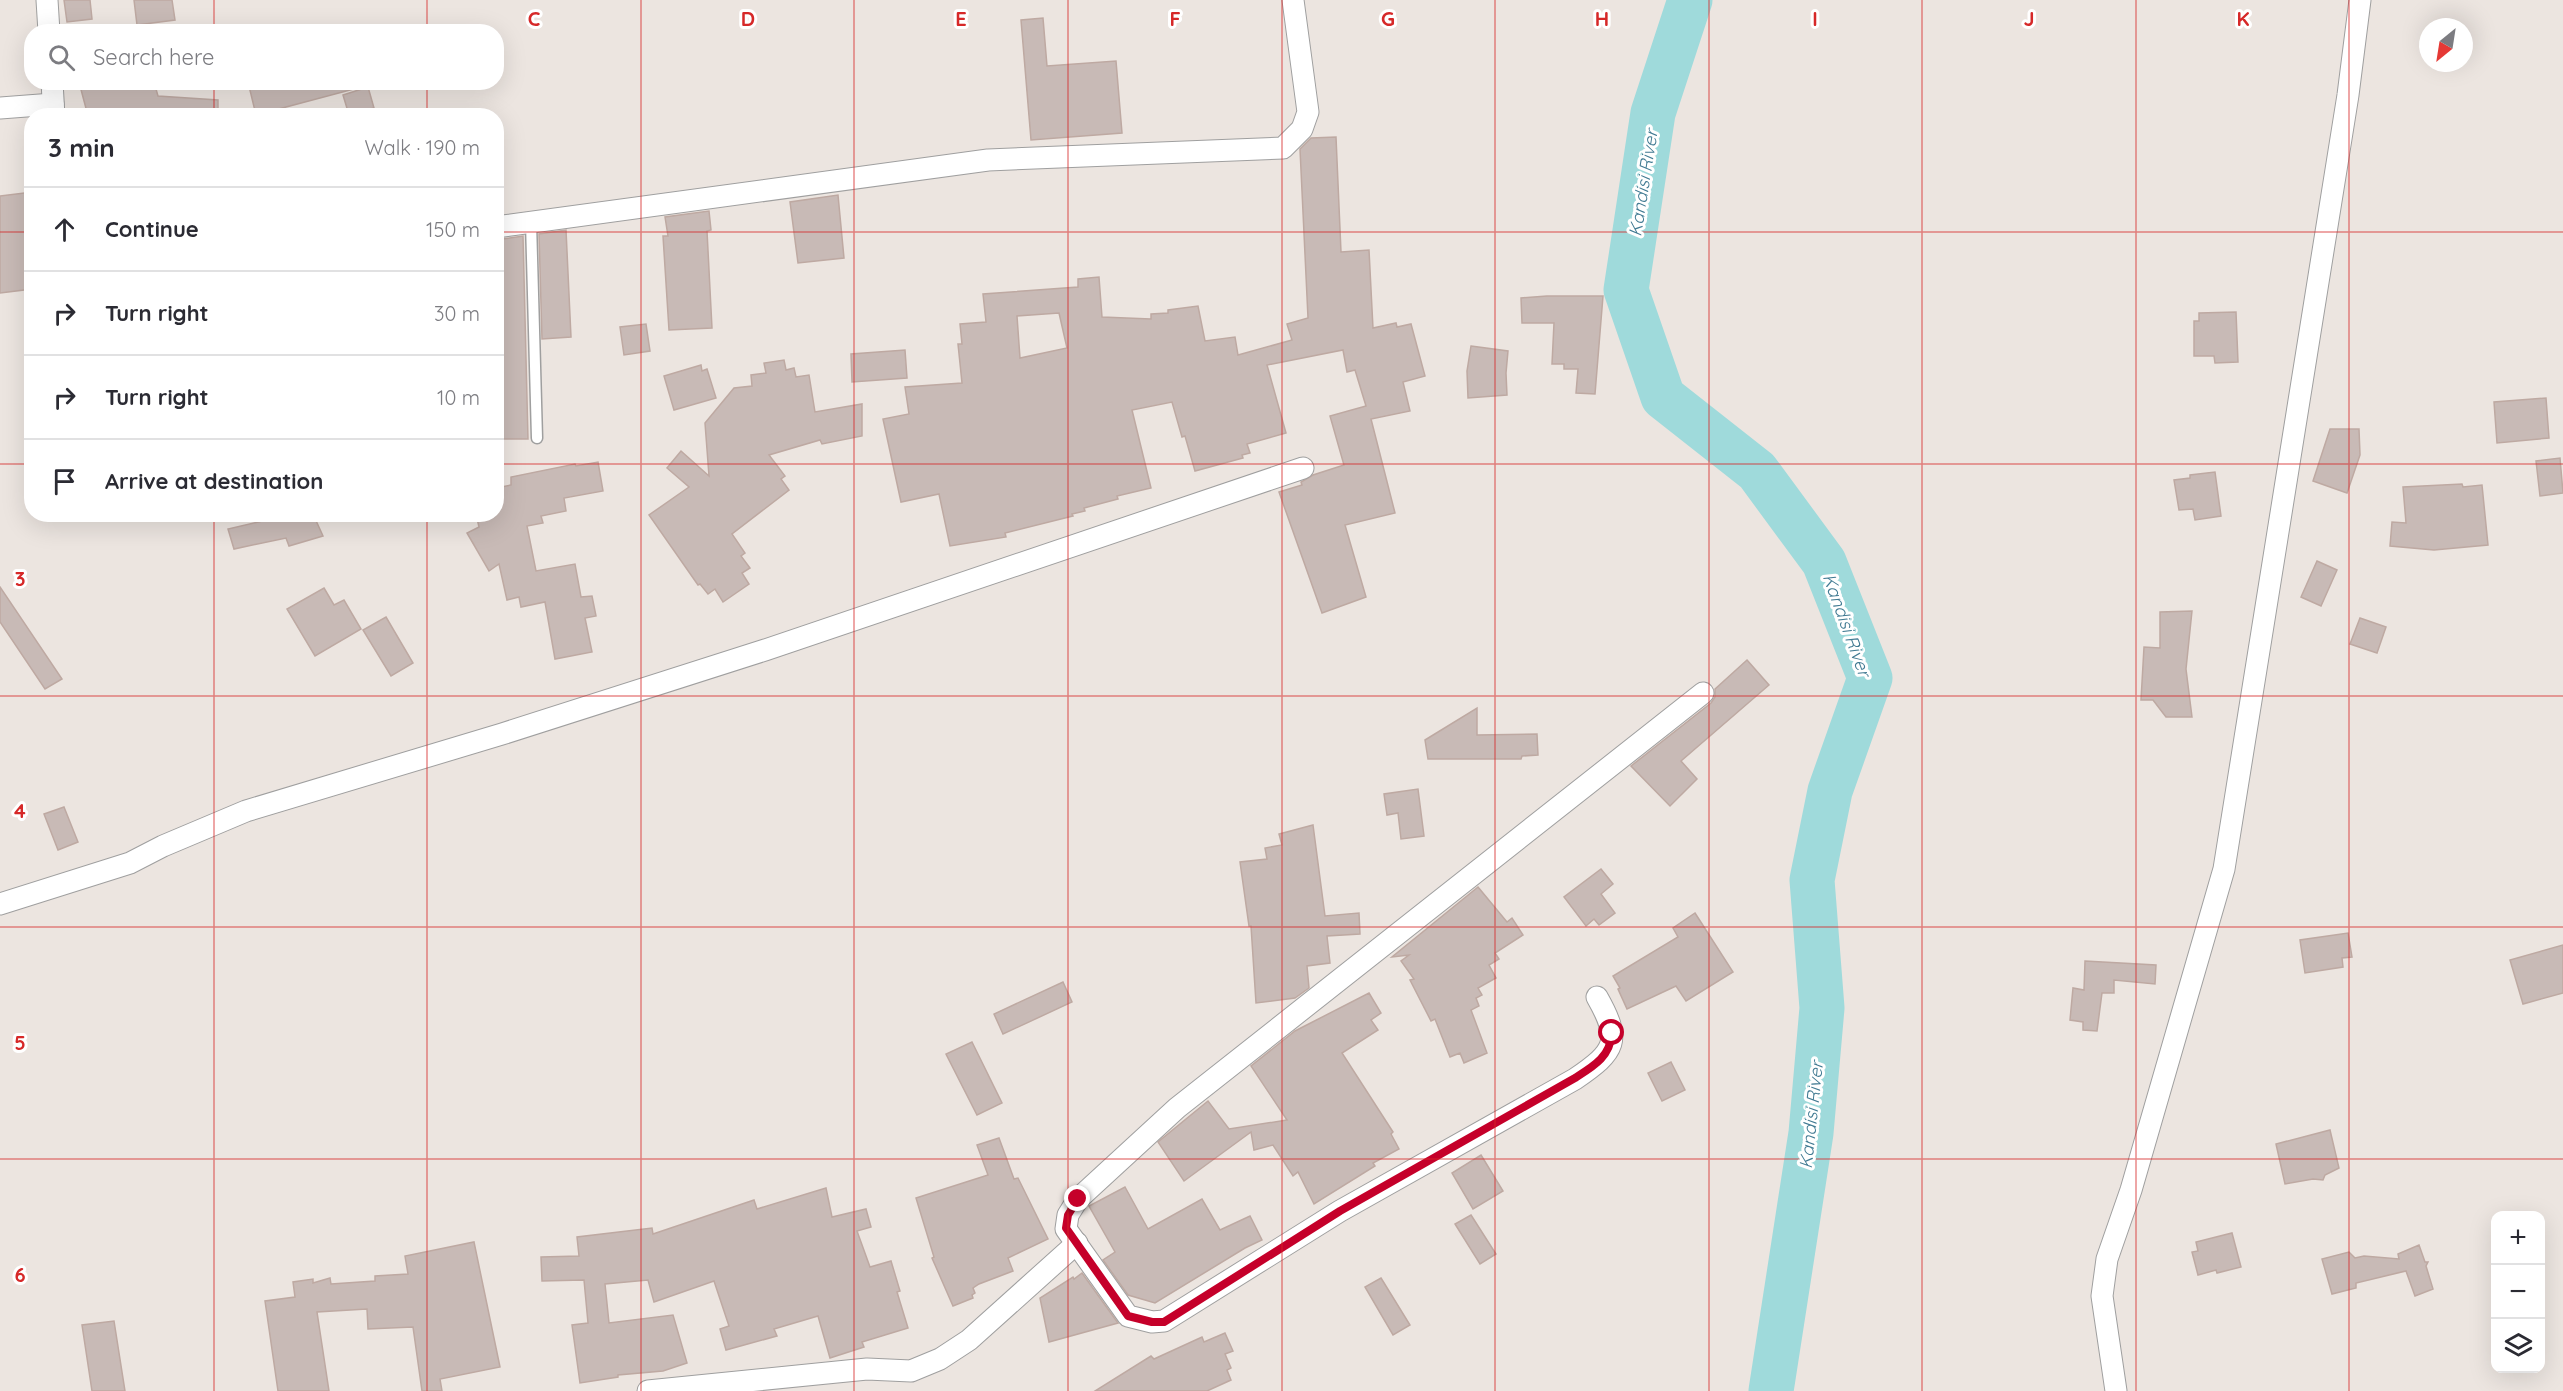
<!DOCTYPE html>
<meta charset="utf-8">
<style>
:root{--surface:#fff;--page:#f2f2f3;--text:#2b2b33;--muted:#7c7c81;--line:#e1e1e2}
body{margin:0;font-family:Quicksand,sans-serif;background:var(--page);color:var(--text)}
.controls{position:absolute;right:18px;bottom:18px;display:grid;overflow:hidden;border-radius:12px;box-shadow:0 6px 24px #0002}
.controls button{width:54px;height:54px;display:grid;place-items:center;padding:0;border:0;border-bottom:2px solid var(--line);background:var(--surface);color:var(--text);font:30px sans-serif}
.compass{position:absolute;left:2419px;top:18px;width:54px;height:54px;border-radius:50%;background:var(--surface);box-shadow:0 6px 24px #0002;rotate:210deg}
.stop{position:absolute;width:18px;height:18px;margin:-14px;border:4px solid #c5002a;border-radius:50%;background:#fff}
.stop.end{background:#c5002a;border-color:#fff;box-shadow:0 2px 6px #0008}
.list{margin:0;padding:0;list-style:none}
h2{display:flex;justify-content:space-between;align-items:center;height:78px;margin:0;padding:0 24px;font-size:26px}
h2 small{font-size:20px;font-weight:400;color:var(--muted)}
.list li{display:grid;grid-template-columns:39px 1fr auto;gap:18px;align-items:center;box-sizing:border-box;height:84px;padding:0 24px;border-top:2px solid var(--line)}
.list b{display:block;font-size:22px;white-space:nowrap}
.list em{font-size:20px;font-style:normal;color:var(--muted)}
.icon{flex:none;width:33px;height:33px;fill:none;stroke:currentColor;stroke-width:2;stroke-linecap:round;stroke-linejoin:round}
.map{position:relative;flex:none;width:2563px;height:1391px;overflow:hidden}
.search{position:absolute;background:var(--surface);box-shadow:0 6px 24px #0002;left:24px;top:24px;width:480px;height:66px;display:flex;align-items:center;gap:15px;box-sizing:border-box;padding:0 21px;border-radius:24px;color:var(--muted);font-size:22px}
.panel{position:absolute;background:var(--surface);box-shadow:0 6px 24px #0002;left:24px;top:108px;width:480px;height:414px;border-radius:24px}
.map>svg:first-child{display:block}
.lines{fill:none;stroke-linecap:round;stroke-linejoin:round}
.river{stroke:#9fdadb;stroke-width:45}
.building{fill:#c8bab6;stroke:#bea9a2;stroke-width:1.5;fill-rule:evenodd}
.lane-casing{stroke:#9f9f9f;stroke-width:13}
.street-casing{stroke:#9f9f9f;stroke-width:23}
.lane{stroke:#fff;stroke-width:10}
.street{stroke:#fff;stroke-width:21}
.route{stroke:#c5002a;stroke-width:8}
.grid{fill:none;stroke:#d62828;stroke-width:1.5;stroke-opacity:0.55}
.labels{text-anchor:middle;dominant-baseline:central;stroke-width:6;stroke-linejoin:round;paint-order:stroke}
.water-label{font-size:18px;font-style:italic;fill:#407a92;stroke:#fff}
.grid-label{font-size:20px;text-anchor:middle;font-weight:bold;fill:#d62828;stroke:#fff;stroke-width:6;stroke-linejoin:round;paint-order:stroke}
</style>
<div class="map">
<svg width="2563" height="1391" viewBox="0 0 2563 1391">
<rect width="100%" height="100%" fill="#ece5e0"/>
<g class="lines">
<polyline class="river" points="1690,0 1653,113 1626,290 1663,397 1757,471 1824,562 1870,678 1830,791 1812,880 1822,1008 1811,1133 1771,1391"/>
</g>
<g class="building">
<polygon points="64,0 90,0 92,19 67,22"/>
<polygon points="134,0 172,0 175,20 137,25"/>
<polygon points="1043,18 1047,66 1116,61 1122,133 1031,140 1021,20"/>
<polygon points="79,82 154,82 158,96 218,100 218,116 88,116"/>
<polygon points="248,82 353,82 354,89 256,115"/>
<polygon points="368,87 374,108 349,115 343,95"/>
<path d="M1336,137L1341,252L1369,250L1373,328L1396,323L1397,327L1411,324L1425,376L1403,382L1410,411L1371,419L1395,513L1345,525L1366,597L1322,613L1279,492L1302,485L1301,482L1313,475L1344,465L1330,416L1366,406L1355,370L1347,372L1343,350L1267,365L1286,433L1247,444L1250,453L1242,455L1243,458L1195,471L1185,436L1182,437L1172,402L1132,410L1151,488L1117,496L1118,499L1084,508L1085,511L1072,514L1073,516L1005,533L1006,537L950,546L939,494L901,502L883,419L909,414L905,387L962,383L958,344H962L960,324L986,322L983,294L1078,287V279L1099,277L1102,317L1151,319V314L1168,313V310L1198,306L1205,341L1235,337L1238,355L1292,340L1287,324L1308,318L1300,149L1311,138ZM1059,313L1067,348L1020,358L1017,316Z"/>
<polygon points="32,192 32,289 0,293 0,196"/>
<polygon points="838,195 844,258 798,263 790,202"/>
<polygon points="709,211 711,230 707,231 712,328 669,330 663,236 668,236 665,217"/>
<polygon points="566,230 571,337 542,339 539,234"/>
<polygon points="523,236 528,439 496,439 496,240"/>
<polygon points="1547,296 1603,296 1595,394 1576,393 1578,369 1564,369 1564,364 1552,364 1554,323 1522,323 1521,298"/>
<polygon points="2236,312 2238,362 2215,363 2214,356 2194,356 2194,321 2199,321 2199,313"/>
<polygon points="646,324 650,351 624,355 620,327"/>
<polygon points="1471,346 1508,351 1506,373 1507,395 1468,398 1467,371"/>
<polygon points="905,350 907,378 852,382 851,354"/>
<polygon points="784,360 786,370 794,368 796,377 809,375 815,412 862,404 862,436 822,444 820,440 769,455 785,476 781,479 789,490 732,534 745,553 741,556 750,568 742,573 749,584 723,602 715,589 708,594 700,584 698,585 649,515 689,487 667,468 681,451 709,476 705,423 734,388 752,386 751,375 766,373 764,363"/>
<polygon points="701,365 702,371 707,369 716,398 674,410 664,376"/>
<polygon points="2546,398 2549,438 2497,443 2494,402"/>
<polygon points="2330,429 2359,429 2360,455 2347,493 2313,481"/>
<polygon points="2560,458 2563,493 2540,496 2536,461"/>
<polygon points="598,462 603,491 564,498 566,511 541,516 543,523 527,526 536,571 575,564 581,597 592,596 596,616 585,618 592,652 555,659 545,602 521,607 519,597 507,600 499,564 489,571 467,533 479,527 476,514 496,514 496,488 511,485 511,477 575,464 576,466"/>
<polygon points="2215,472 2221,516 2195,520 2193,509 2179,510 2174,480 2190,478 2190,475"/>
<polygon points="2462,484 2463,487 2482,485 2488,545 2434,550 2390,546 2392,522 2406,523 2403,487"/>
<polygon points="292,514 313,514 323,536 289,546 286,538 234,549 228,529"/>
<polygon points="2317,561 2337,570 2321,606 2301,597"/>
<polygon points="0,587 62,679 45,689 0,622"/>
<polygon points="324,588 334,605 344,600 361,629 315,656 287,609"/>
<polygon points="2192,611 2186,669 2192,717 2166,717 2153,700 2141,700 2144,647 2160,648 2160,612"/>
<polygon points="386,617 413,663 391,676 363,630"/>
<polygon points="2360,618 2386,627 2377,653 2350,644"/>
<polygon points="1747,660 1769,685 1681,761 1697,779 1670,806 1631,766 1711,703 1715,697 1715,689"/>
<polygon points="1477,708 1477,735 1537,734 1538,755 1522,756 1521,759 1428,759 1425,740"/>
<polygon points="1418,789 1424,836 1401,839 1398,813 1387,815 1384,794"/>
<polygon points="64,807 78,842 58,850 44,814"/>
<polygon points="1313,825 1325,916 1359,913 1360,934 1327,936 1330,963 1307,966 1309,988 1295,998 1256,1003 1251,926 1249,926 1240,862 1267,859 1265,848 1282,845 1279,834"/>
<polygon points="1601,869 1613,884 1601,894 1615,913 1599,925 1594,919 1586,926 1564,897"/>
<polygon points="1478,887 1507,922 1512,918 1523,935 1495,953 1499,959 1489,965 1496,978 1478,988 1482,995 1476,998 1479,1006 1471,1010 1487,1053 1464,1063 1460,1053 1450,1057 1435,1019 1431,1021 1410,980 1414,979 1401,961 1409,955 1392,957"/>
<polygon points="1695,913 1733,972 1686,1001 1676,986 1627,1009 1618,989 1620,988 1613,976 1678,937 1673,928"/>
<polygon points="2348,933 2352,957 2342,958 2343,967 2305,973 2300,940"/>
<polygon points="2563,945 2563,993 2523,1004 2510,960"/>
<polygon points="2085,961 2156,965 2155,984 2114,980 2114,993 2102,993 2097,1031 2083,1030 2083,1022 2070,1020 2073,988 2084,990"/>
<polygon points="1063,982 1072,1002 1003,1034 994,1014"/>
<polygon points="1369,993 1381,1013 1371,1020 1378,1030 1342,1053 1393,1132 1391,1134 1399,1149 1373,1163 1375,1166 1314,1204 1298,1172 1293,1176 1273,1145 1254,1150 1251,1132 1184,1181 1158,1142 1208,1101 1229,1129 1287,1120 1251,1066 1295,1031"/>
<polygon points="972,1042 1002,1103 977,1115 946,1054"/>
<polygon points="1671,1062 1685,1090 1662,1101 1648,1073"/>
<polygon points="2330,1130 2339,1168 2325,1175 2323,1180 2313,1179 2285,1184 2276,1144"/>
<polygon points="999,1138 1014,1179 1018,1178 1048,1239 1008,1258 1013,1271 979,1284 973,1288 975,1293 972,1295 973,1298 953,1306 932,1258 934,1257 916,1198 988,1175 977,1145"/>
<polygon points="1481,1155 1503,1191 1473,1209 1452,1173"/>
<polygon points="1125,1187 1148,1229 1202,1199 1220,1230 1250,1216 1262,1240 1245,1248 1155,1303 1128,1295 1103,1260 1115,1252 1089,1206"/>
<polygon points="826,1188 832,1217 866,1209 871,1227 857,1231 870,1267 891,1261 900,1291 897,1292 908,1328 862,1342 864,1347 830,1358 818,1316 774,1329 777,1336 726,1350 720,1329 729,1326 714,1281 654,1302 648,1280 605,1284 609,1323 673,1315 687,1363 663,1371 618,1375 618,1377 580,1383 572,1325 588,1323 584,1280 542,1281 541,1257 579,1256 577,1237 652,1228 653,1234 754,1200 757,1209"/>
<polygon points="1471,1215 1496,1254 1480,1264 1455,1224"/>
<polygon points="2232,1233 2241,1267 2217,1273 2216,1270 2198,1275 2192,1252 2198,1251 2196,1242"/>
<polygon points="474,1242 500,1367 440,1379 442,1391 422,1391 413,1327 368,1329 367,1309 317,1312 329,1391 278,1391 265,1301 295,1297 293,1282 313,1279 313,1283 330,1278 331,1284 375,1281 375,1276 408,1274 405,1256"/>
<polygon points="2419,1245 2425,1262 2428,1262 2426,1266 2433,1289 2415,1296 2406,1271 2356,1283 2356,1288 2332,1294 2322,1259 2349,1252 2355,1258 2364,1256 2399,1259 2398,1254"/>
<polygon points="1082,1273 1118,1323 1049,1342 1040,1298 1073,1277 1074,1279"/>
<polygon points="1381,1278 1410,1325 1393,1335 1365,1287"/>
<polygon points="114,1321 125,1391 92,1391 82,1325"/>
<polygon points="1225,1333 1233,1351 1225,1354 1231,1368 1227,1370 1231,1380 1207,1391 1095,1391 1151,1356 1154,1359 1202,1337 1204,1342"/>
</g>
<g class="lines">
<defs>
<polyline id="lane" points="531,222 537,438"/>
<g id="street">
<polyline points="47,0 49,32"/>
<polyline points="52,82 54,116"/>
<polyline points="0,108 53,104"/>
<polyline points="496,227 988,160 1283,148 1302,129 1308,112 1293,0"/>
<polyline points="0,904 130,863 163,846 246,811 502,734 765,650 1303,468"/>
<path d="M1597,997C1622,1041 1616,1051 1575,1079L1340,1211L1164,1321L1152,1322L1128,1316L1066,1229L1068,1215L1078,1199L1177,1108L1703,693"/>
<polyline points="648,1391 867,1369 911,1371 940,1359 969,1340 1077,1243"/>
<polyline points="2116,1391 2102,1296 2107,1259 2131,1190 2224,869 2348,95 2360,0"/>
</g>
</defs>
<use href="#lane" class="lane-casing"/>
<use href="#street" class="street-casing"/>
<use href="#lane" class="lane"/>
<use href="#street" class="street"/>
</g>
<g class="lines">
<path class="route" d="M1078,1199L1068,1215L1066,1228L1128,1316L1152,1322H1164L1340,1211L1575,1078C1594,1066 1610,1057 1612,1033"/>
</g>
<path class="grid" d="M214,0V32M427,0V32M641,0V1391M854,0V1391M1068,0V1391M1282,0V1391M1495,0V1391M1709,0V1391M1922,0V1391M2136,0V1391M2349,0V1391M214,82V116M427,82V116M0,232H32M496,232H2563M0,464H32M496,464H2563M214,514V1391M427,514V1391M0,696H2563M0,927H2563M0,1159H2563"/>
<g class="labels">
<g class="water-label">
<text transform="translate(1643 183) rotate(-81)">Kandisi River</text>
<text transform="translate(1847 625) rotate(70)">Kandisi River</text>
<text transform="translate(1811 1115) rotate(-84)">Kandisi River</text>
</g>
</g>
<g class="grid-label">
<text x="534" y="26">C</text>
<text x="748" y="26">D</text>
<text x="961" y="26">E</text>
<text x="1175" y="26">F</text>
<text x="1388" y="26">G</text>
<text x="1602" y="26">H</text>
<text x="1815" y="26">I</text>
<text x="2029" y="26">J</text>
<text x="2243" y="26">K</text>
<text x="20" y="586">3</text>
<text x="20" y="818">4</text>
<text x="20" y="1050">5</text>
<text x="20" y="1282">6</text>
</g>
</svg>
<div class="controls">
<button>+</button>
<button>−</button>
<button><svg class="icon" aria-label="layers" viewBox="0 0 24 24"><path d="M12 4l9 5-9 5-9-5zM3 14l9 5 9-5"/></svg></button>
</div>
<svg class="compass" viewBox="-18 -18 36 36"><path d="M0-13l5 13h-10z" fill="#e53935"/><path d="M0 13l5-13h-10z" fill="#7c7c81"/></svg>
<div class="stop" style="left:1612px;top:1033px"></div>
<div class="stop end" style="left:1078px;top:1199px"></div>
<div class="search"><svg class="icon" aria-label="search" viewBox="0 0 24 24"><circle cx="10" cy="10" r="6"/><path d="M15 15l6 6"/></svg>Search here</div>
<section class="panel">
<h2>3 min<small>Walk · 190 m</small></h2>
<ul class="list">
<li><svg class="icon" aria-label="ahead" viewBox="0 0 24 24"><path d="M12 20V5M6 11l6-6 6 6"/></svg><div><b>Continue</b></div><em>150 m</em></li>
<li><svg class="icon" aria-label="right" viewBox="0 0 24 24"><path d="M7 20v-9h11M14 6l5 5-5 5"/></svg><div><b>Turn right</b></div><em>30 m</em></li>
<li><svg class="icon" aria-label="right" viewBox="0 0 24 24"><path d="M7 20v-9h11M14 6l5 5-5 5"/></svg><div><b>Turn right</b></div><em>10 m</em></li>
<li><svg class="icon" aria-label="arrive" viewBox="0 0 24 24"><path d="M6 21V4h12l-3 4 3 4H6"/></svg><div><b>Arrive at destination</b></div></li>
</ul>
</section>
</div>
